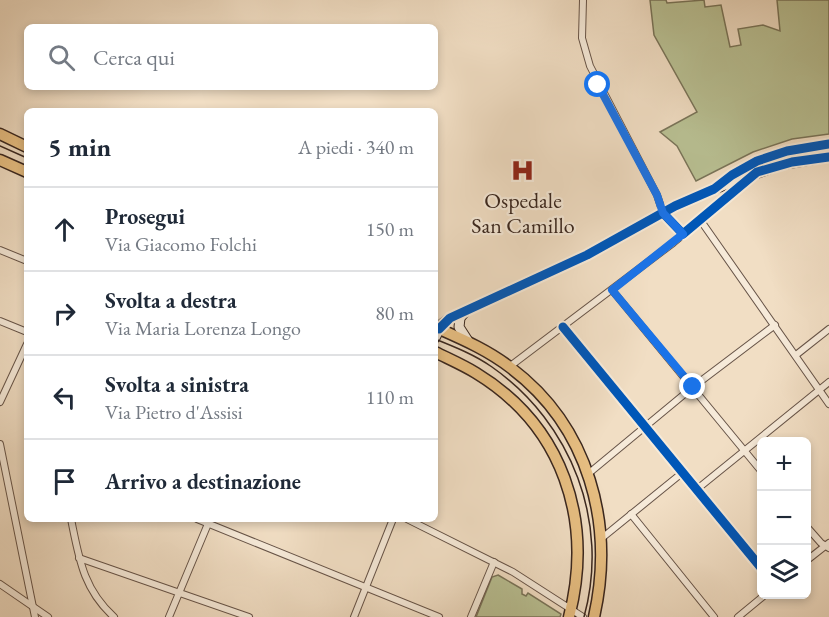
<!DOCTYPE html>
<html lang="it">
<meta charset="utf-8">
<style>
:root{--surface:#fff;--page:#f2f2f3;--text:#1f2937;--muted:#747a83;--line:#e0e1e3}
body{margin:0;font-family:"EB Garamond",serif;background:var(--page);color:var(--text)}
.controls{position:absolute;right:18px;bottom:18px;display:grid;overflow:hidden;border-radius:9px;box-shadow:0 3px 9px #0003}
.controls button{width:54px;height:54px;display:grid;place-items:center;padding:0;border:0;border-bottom:2px solid var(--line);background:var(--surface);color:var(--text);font:30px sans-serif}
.stop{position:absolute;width:18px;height:18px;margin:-14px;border:4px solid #1a73e8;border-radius:50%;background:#fff}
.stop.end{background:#1a73e8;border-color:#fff;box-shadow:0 2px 6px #0008}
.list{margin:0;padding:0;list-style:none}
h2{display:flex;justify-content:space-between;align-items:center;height:78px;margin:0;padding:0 24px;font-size:26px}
h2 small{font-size:20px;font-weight:400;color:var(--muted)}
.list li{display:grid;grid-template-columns:39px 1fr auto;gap:18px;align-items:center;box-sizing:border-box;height:84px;padding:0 24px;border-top:2px solid var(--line)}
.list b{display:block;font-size:22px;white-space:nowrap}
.list p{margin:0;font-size:20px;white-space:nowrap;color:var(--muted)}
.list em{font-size:20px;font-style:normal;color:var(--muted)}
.icon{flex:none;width:33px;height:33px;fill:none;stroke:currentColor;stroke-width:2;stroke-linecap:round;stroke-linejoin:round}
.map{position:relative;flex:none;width:829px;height:617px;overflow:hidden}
.search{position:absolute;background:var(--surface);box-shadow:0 3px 9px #0003;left:24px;top:24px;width:414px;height:66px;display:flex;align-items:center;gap:15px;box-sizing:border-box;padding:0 21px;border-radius:9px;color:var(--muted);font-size:22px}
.panel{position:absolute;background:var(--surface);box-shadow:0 3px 9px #0003;left:24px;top:108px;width:414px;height:414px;border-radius:9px}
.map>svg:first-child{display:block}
.green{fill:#b9c194;stroke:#797459;stroke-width:1.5}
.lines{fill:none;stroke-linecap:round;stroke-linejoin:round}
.street-casing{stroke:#675448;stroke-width:8}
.secondary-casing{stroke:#39261e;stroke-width:11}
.primary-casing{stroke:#39261e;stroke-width:13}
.street{stroke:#f6ead9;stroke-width:6}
.secondary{stroke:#f6ead9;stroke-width:9}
.primary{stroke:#e8bf82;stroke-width:10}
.tram{stroke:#39261e;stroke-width:1.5}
.cycleway-casing{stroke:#f6ead9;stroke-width:13}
.cycleway{stroke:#0057b8;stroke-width:9}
.route{stroke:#1a73e8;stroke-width:8}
.labels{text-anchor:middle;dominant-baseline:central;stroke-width:4.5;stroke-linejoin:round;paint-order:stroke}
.poi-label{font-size:22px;fill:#39261e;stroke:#f6ead9}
</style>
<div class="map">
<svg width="829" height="617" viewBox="0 0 829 617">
<rect width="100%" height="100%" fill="#f1dec4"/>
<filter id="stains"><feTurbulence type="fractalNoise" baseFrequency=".00333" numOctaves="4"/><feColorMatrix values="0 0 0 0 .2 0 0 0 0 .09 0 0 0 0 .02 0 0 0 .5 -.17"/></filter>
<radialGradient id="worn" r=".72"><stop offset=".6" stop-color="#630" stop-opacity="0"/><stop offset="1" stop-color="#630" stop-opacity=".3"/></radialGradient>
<g class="green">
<polygon points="650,0 666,0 667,3 704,0 705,7 721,5 730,47 741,45 738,29 763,25 780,31 777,0 829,0 829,134 792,139 753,152 696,181 677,146 660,132 697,112 654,35"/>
<polygon points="498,575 522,589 522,594 526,596 528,593 561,614 560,617 476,617 492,577"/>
</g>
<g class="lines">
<defs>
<g id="street">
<polyline points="583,0 582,38 590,66 657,195 663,213 683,234"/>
<polyline points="701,221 829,404"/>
<polyline points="0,250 27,261"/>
<polyline points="612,290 762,472"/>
<polyline points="0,321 27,332"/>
<polyline points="563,327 762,569"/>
<polyline points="796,355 829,329"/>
<polyline points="509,367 673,243 750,179"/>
<polyline points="0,402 27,344"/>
<polyline points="0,444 35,617"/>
<polyline points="588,474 693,387 775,325"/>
<polyline points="696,490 829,382"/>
<polyline points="631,514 714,617"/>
<path d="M71,519C79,558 83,589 114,617"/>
<polyline points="197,519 439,617"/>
<polyline points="407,519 513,572 583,617"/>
<polyline points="806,526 821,543 829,548"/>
<polyline points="602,538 682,473"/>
<polyline points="79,558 249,617"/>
<polyline points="806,561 829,543"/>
<polyline points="0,584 48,617"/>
<polyline points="169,617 210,519"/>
<polyline points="354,617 393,519"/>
<polyline points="471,617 494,562"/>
<polyline points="738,617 766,594"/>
</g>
<g id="secondary">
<path d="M721,184C753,157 789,150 829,144"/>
<polyline points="465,312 460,318 459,327 468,341"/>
<polyline points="435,338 442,324 450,318 587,255 675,206 714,189 780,165 829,157"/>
</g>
<g id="primary">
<polyline points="0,134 27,147"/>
<polyline points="0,160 27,172"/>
<path d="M435,327C462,339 488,350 511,368C589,427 615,524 594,617"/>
<path d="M435,352C449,359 463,365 476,373C563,426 594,520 569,617"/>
</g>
</defs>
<use href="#street" class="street-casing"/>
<use href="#secondary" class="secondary-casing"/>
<use href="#primary" class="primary-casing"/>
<use href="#street" class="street"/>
<use href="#secondary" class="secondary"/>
<use href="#primary" class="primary"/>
<g class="tram">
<polyline points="0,146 27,158"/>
<path d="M435,339C455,347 475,355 492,367C572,423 610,523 584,617"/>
</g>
<defs>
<g id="cycleway">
<polyline points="663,213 683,234 757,172 792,162 829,157"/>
<polyline points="563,327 762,569"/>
<polyline points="439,329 450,318 587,255 675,206 714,189 732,175 757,161 787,151 829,144"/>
</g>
</defs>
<use href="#cycleway" class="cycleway-casing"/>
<use href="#cycleway" class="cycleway"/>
</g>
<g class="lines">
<polyline class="route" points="598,85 657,195 663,213 683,234 612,290 693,387"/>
</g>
<defs>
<symbol id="hospital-bare" viewBox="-9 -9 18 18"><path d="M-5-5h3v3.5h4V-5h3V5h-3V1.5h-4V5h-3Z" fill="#8f2418" stroke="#f6ead9" stroke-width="2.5" paint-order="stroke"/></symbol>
</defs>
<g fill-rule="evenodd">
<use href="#hospital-bare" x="506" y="154" width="33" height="33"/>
</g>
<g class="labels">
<g class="poi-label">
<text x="523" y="200">Ospedale<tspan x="523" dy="25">San Camillo</tspan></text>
</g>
</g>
<rect width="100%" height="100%" filter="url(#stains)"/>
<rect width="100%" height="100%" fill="url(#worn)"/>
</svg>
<div class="controls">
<button>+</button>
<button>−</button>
<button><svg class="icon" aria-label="layers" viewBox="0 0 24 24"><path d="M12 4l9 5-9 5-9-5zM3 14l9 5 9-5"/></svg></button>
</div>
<div class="stop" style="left:598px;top:85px"></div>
<div class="stop end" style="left:693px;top:387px"></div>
<div class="search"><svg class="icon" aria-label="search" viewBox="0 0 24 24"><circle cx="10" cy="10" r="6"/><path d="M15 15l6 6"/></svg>Cerca qui</div>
<section class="panel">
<h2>5 min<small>A piedi · 340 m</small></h2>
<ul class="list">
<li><svg class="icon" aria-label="ahead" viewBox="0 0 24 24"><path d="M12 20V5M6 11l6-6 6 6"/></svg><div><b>Prosegui</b><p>Via Giacomo Folchi</p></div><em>150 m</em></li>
<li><svg class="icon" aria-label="right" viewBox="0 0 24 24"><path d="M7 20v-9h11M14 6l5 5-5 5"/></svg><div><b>Svolta a destra</b><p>Via Maria Lorenza Longo</p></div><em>80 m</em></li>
<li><svg class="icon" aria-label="left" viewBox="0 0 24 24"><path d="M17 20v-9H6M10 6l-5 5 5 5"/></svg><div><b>Svolta a sinistra</b><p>Via Pietro d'Assisi</p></div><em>110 m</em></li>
<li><svg class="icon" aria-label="arrive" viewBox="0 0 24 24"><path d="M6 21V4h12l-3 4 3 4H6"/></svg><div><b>Arrivo a destinazione</b></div></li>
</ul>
</section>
</div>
